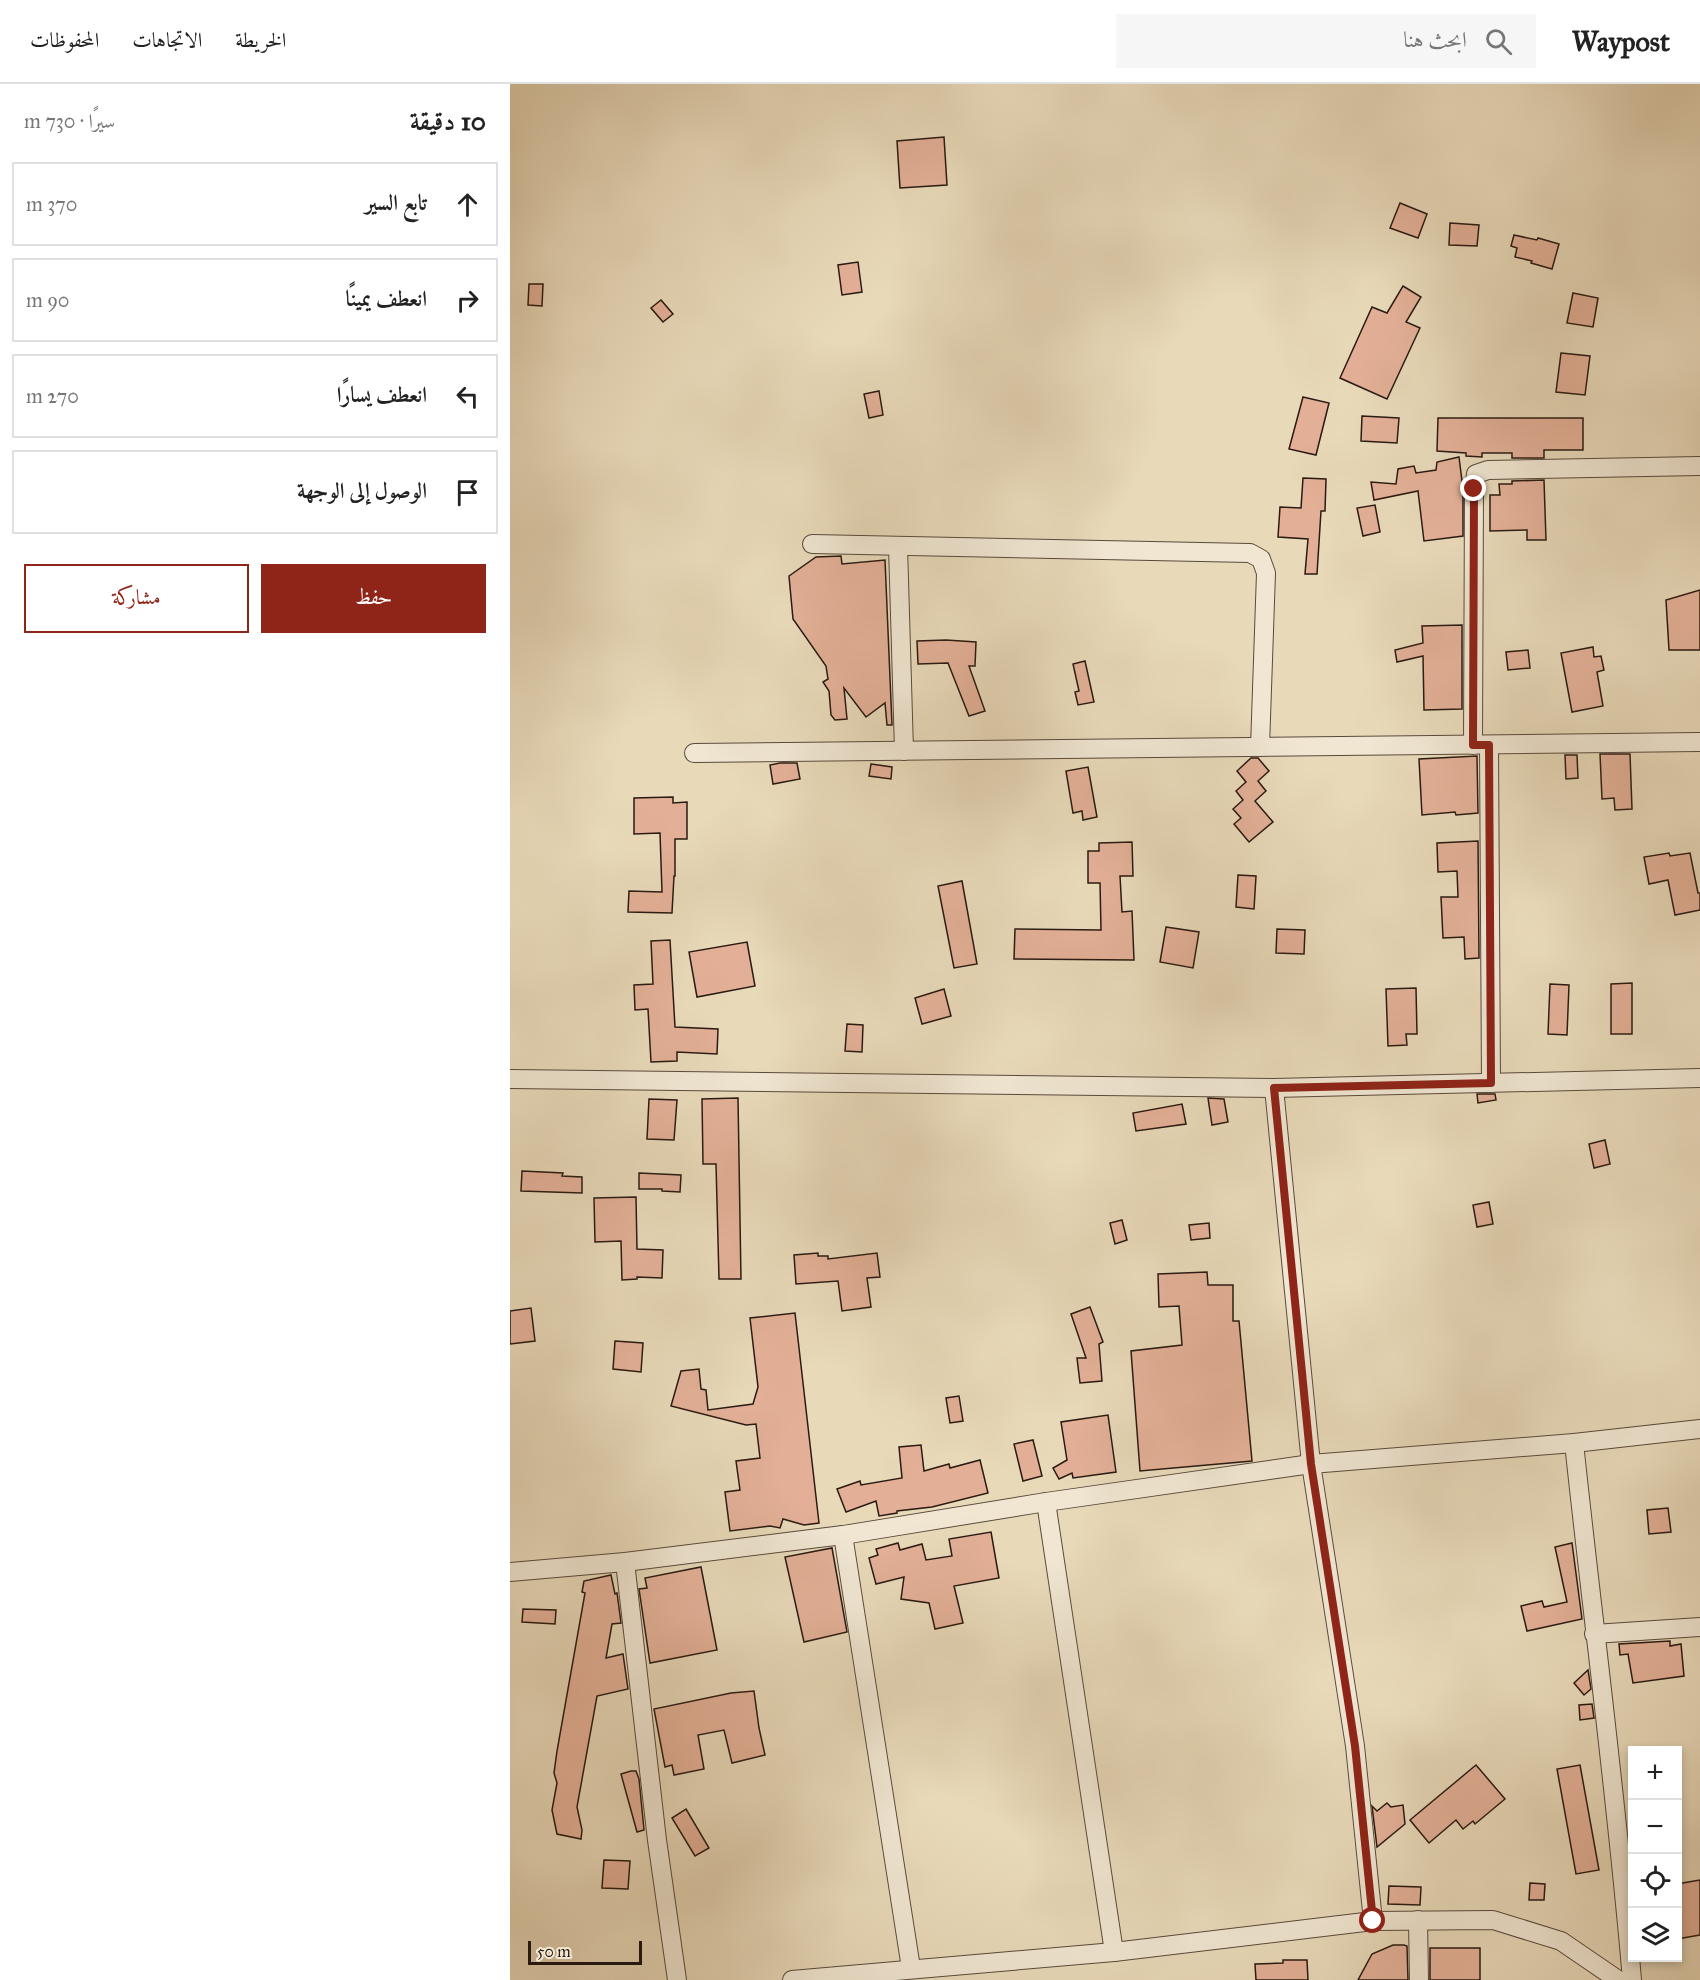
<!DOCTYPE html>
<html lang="ar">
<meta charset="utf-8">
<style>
:root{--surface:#fff;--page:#f6f6f6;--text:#222;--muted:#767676;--line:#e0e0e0;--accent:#8f2418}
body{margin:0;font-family:"IM FELL Great Primer",Amiri,serif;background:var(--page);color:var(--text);direction:rtl}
.controls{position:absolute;right:18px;bottom:18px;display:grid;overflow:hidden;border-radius:0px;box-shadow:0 3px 9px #0003}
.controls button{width:54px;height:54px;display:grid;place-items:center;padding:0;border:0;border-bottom:2px solid var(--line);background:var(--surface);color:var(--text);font:30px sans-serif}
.scale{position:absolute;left:18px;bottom:15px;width:114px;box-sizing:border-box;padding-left:6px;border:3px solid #2a1a12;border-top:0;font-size:16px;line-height:21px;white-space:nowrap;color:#2a1a12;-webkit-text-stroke:4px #f0e6d2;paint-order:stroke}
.stop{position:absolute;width:18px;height:18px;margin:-14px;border:4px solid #8f2418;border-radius:50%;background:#fff}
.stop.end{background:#8f2418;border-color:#fff;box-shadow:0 2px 6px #0008}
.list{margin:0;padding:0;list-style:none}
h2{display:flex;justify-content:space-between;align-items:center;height:78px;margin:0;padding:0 24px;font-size:26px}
h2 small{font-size:20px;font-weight:400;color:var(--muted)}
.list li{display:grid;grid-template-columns:39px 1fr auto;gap:18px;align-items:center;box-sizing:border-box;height:84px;margin:0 12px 12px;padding:0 12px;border:2px solid var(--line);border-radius:0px}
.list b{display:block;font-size:22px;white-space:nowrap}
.list em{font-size:20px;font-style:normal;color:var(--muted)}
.actions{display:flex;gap:12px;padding:18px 24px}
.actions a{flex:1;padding:14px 0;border:2px solid var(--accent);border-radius:0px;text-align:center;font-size:21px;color:var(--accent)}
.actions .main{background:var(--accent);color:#fff}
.icon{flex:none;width:33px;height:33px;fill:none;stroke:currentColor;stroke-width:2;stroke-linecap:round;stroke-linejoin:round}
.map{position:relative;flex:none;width:1190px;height:1896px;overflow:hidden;direction:ltr}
header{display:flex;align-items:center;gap:36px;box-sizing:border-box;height:84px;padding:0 30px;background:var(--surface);border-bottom:2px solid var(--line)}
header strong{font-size:28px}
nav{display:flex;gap:33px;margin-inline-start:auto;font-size:21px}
.search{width:420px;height:54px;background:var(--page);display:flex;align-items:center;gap:15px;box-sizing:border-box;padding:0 21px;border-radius:0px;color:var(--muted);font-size:22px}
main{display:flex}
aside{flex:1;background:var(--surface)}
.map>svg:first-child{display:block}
.building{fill:#e3b097;stroke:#2a1a12;stroke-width:1.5}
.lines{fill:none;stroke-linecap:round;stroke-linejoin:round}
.minor-casing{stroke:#5a4a3c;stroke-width:20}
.minor{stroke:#f0e6d2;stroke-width:18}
.route{stroke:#8f2418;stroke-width:8}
</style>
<header>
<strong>Waypost</strong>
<div class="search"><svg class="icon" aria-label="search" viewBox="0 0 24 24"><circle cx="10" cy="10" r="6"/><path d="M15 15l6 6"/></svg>ابحث هنا</div>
<nav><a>الخريطة</a><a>الاتجاهات</a><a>المحفوظات</a></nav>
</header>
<main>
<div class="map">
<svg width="1190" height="1896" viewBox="0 0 1190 1896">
<rect width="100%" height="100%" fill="#e8d9b9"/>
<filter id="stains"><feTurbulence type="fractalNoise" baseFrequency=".00333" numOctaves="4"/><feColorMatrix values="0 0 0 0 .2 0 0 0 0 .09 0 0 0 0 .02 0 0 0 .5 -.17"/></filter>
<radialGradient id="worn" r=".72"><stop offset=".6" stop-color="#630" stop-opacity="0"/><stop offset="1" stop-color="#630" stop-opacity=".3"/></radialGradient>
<g class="building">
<polygon points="434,53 437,101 390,104 387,57"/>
<polygon points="890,119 917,130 908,154 880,144"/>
<polygon points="940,139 969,141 967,162 939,161"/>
<polygon points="1004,151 1027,156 1028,154 1049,160 1042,185 1021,179 1022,177 1005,173 1007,164 1001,162"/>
<polygon points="348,178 352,208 332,211 328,181"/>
<polygon points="19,200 33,200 32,222 18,221"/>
<polygon points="893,202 911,213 896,238 910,244 877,315 830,294 862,223 877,229"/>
<polygon points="1063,209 1088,214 1083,243 1057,239"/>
<polygon points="151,216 163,230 153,238 141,224"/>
<polygon points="1051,269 1080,272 1075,311 1046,308"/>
<polygon points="369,307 373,331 359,334 354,310"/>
<polygon points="793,313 819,319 806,371 779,365"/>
<polygon points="852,332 889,334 887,359 851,357"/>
<polygon points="928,334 1073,334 1073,366 1034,366 1034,374 1002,374 1002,369 972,369 972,373 956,372 956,369 927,367"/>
<polygon points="949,373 953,405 953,452 914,457 908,407 864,416 861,398 886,400 888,385 904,382 906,389 926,386 927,378"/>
<polygon points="793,394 816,395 815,427 811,427 807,490 795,490 798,455 768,453 770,423 791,424"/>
<polygon points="1034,396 1036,456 1017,456 1017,446 980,447 980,411 990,411 989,400 1002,400 1002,397"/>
<polygon points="865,421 870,448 853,452 847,424"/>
<polygon points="331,472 332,480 375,476 382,641 377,641 375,619 356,633 334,604 337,635 325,636 321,631 319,607 313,598 318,595 316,582 283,535 279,492 306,473"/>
<polygon points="1190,506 1190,566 1159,566 1156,516"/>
<polygon points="952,541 952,625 914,626 913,572 887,578 885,566 913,559 912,542"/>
<polygon points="436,556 466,558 465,582 459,582 475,627 459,632 438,579 408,580 407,557"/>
<polygon points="1083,563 1084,573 1091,572 1094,586 1087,588 1093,622 1062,628 1051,569"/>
<polygon points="1018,566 1020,584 998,586 996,568"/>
<polygon points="575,577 584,618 568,621 565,608 569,607 563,580"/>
<polygon points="1090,670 1120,670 1122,725 1105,726 1104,714 1092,715"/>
<polygon points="1055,671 1067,671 1068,694 1056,695"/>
<polygon points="967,672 968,729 946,731 945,728 912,731 909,675"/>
<polygon points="741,674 748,674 759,687 748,697 756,707 745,717 763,738 739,758 724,740 731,734 723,725 733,716 726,707 736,698 727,687"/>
<polygon points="270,679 287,679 290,695 263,700 260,681"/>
<polygon points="361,680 382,683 381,695 359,692"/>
<polygon points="578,683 587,733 573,736 572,727 563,729 556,687"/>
<polygon points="163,713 163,719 177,718 177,755 165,755 165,792 164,792 162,829 118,828 119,807 152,808 150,749 124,750 124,714"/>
<polygon points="968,757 969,874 955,875 954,853 933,854 931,813 948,813 947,787 928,788 927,759"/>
<polygon points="622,758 623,792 610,792 612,828 622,827 624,876 504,875 505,845 591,846 590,799 578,799 578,767 589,767 589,759"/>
<polygon points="1159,769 1160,772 1180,769 1188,809 1190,809 1190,826 1165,831 1158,796 1139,800 1134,773"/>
<polygon points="728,791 746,792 744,825 726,823"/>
<polygon points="452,797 467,880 444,884 428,802"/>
<polygon points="656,843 689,848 683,884 650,878"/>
<polygon points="767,845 795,846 794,870 766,869"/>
<polygon points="160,856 165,943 208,945 207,970 167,968 167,977 141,978 138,925 125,926 124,901 143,900 141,857"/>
<polygon points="237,858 245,902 187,913 179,868"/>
<polygon points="1122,899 1122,950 1101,950 1101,900"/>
<polygon points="1040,900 1059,901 1057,951 1038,950"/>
<polygon points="906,904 907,950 896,950 897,961 878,962 876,905"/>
<polygon points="434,905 441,932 412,940 405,914"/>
<polygon points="337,940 353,941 352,968 335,967"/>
<polygon points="967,1010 985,1010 986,1016 968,1019"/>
<polygon points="228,1014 231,1195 209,1195 206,1080 193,1080 192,1015"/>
<polygon points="698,1014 714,1015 718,1038 702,1041"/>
<polygon points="139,1015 167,1016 164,1056 137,1055"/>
<polygon points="672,1020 676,1040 626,1047 623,1029"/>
<polygon points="1095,1056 1100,1080 1084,1084 1079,1060"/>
<polygon points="12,1087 53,1089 52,1092 72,1093 72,1109 11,1107"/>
<polygon points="129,1089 171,1091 170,1108 152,1107 152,1105 129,1105"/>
<polygon points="126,1113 127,1165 153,1166 152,1194 127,1193 127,1195 112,1196 111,1157 85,1158 84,1114"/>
<polygon points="979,1118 983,1140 967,1143 963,1121"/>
<polygon points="612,1136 617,1156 605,1160 600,1139"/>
<polygon points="699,1139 700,1154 681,1156 679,1141"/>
<polygon points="308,1169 308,1172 318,1172 318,1175 367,1169 370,1193 357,1194 361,1223 332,1227 328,1197 286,1200 284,1171"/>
<polygon points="697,1188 698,1201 723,1201 723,1237 729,1237 742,1377 630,1387 621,1267 672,1261 669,1222 649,1223 648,1190"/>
<polygon points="580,1223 593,1258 589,1260 592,1297 570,1299 567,1274 576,1274 561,1230"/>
<polygon points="21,1224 25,1257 0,1260 0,1227"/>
<polygon points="285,1229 309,1439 294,1441 273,1435 270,1444 260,1442 220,1447 215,1408 230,1406 226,1377 250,1374 246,1340 236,1341 161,1322 171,1287 189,1285 191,1305 196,1306 198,1326 243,1320 248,1303 240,1234"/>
<polygon points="105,1257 133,1259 131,1288 103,1285"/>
<polygon points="449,1312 453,1337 440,1339 436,1314"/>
<polygon points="598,1331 606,1388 563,1394 562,1389 549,1395 543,1384 557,1376 551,1338"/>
<polygon points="523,1356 532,1392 513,1397 504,1360"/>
<polygon points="411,1361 414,1387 439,1380 440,1384 470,1376 478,1409 422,1423 387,1427 387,1429 369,1432 366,1417 336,1428 327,1405 350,1397 351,1401 392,1394 389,1363"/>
<polygon points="1158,1424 1161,1448 1139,1450 1137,1426"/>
<polygon points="481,1448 489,1494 444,1502 453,1539 425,1545 419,1519 391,1515 394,1493 366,1500 359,1474 368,1471 366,1465 388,1459 390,1466 412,1460 416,1476 442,1472 439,1455"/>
<polygon points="1062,1459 1072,1535 1017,1547 1011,1522 1032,1517 1034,1523 1057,1518 1045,1463"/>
<polygon points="322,1464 337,1548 294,1558 275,1473"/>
<polygon points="191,1483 207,1566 140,1579 129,1505 137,1504 135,1494"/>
<polygon points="101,1491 105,1510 107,1509 111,1539 102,1540 96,1574 113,1570 118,1605 87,1612 67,1723 72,1746 71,1755 47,1750 42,1726 47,1699 44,1689 47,1667 75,1509 72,1508 74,1497"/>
<polygon points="13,1525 46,1526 45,1540 12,1538"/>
<polygon points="1160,1557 1160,1562 1171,1560 1174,1592 1123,1599 1118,1570 1110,1571 1109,1560"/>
<polygon points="1078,1586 1081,1605 1074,1611 1064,1599"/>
<polygon points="244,1607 249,1644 255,1671 222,1679 214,1646 188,1651 194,1685 164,1691 162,1681 155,1683 144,1625 221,1609"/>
<polygon points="1082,1620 1084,1634 1070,1636 1069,1621"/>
<polygon points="966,1681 995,1715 965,1740 963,1737 953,1745 946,1736 919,1759 900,1736"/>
<polygon points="1070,1681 1089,1786 1066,1790 1047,1685"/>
<polygon points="121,1687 126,1687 129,1695 134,1746 127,1748 111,1690"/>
<polygon points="877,1719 881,1723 893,1721 895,1740 867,1763 862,1722 867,1727"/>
<polygon points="176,1725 199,1764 185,1772 162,1734"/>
<polygon points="94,1776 120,1777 118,1805 92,1804"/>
<polygon points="1190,1796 1190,1851 1167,1855 1167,1800"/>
<polygon points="1020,1799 1035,1800 1034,1816 1019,1816"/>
<polygon points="879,1802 911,1803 910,1821 878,1820"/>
<polygon points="883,1861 894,1861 897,1862 898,1896 848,1896 862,1870"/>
<rect x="920" y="1864" width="50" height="32"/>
<polygon points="773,1876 797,1876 798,1896 746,1896 745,1880 773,1879"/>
</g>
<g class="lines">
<defs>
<g id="minor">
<polyline points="302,460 740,469 751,475 756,489 750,663"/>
<polyline points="388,462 394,667"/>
<polyline points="963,661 964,405 966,390 978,386 1190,382"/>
<polyline points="979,661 981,999"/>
<polyline points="184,669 1190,658"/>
<polyline points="0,995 764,1004 1190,994"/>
<polyline points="764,1004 801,1380 845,1662 863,1837"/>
<path d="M1064,1359C1083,1538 1107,1716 1122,1896"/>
<polyline points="536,1418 604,1868"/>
<polyline points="333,1451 401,1884"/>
<polyline points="115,1478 147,1756 167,1896"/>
<polyline points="0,1488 115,1478 333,1451 536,1418 801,1380 1064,1359 1190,1345"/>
<polyline points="1084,1550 1190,1543"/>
<polyline points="908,1836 909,1896"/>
<polyline points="282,1896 604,1868 863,1837 983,1836 1051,1857 1108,1896"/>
</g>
</defs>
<use href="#minor" class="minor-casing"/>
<use href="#minor" class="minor"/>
</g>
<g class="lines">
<polyline class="route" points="863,1837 845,1662 801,1380 764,1004 981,999 979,661 963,661 964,405"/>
</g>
<rect width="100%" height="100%" filter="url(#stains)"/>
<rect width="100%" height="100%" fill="url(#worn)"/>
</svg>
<div class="controls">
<button>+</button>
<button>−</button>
<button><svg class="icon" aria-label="locate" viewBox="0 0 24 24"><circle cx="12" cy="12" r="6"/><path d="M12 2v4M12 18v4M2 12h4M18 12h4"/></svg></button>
<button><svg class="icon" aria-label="layers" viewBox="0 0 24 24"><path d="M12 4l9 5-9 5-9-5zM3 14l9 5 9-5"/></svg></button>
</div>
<div class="scale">50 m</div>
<div class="stop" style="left:863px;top:1837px"></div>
<div class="stop end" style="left:964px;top:405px"></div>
</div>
<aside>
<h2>10 دقيقة<small>سيرًا · 730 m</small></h2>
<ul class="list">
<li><svg class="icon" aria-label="ahead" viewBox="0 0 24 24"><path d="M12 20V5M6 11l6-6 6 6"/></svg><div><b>تابع السير</b></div><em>370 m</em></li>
<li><svg class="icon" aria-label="right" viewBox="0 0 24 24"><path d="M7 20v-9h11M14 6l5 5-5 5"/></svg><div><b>انعطف يمينًا</b></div><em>90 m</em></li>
<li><svg class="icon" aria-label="left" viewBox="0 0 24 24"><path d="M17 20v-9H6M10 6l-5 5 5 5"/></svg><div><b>انعطف يسارًا</b></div><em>270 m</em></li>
<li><svg class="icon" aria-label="arrive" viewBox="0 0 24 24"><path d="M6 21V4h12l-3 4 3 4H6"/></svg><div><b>الوصول إلى الوجهة</b></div></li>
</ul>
<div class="actions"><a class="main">حفظ</a><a>مشاركة</a></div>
</aside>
</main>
